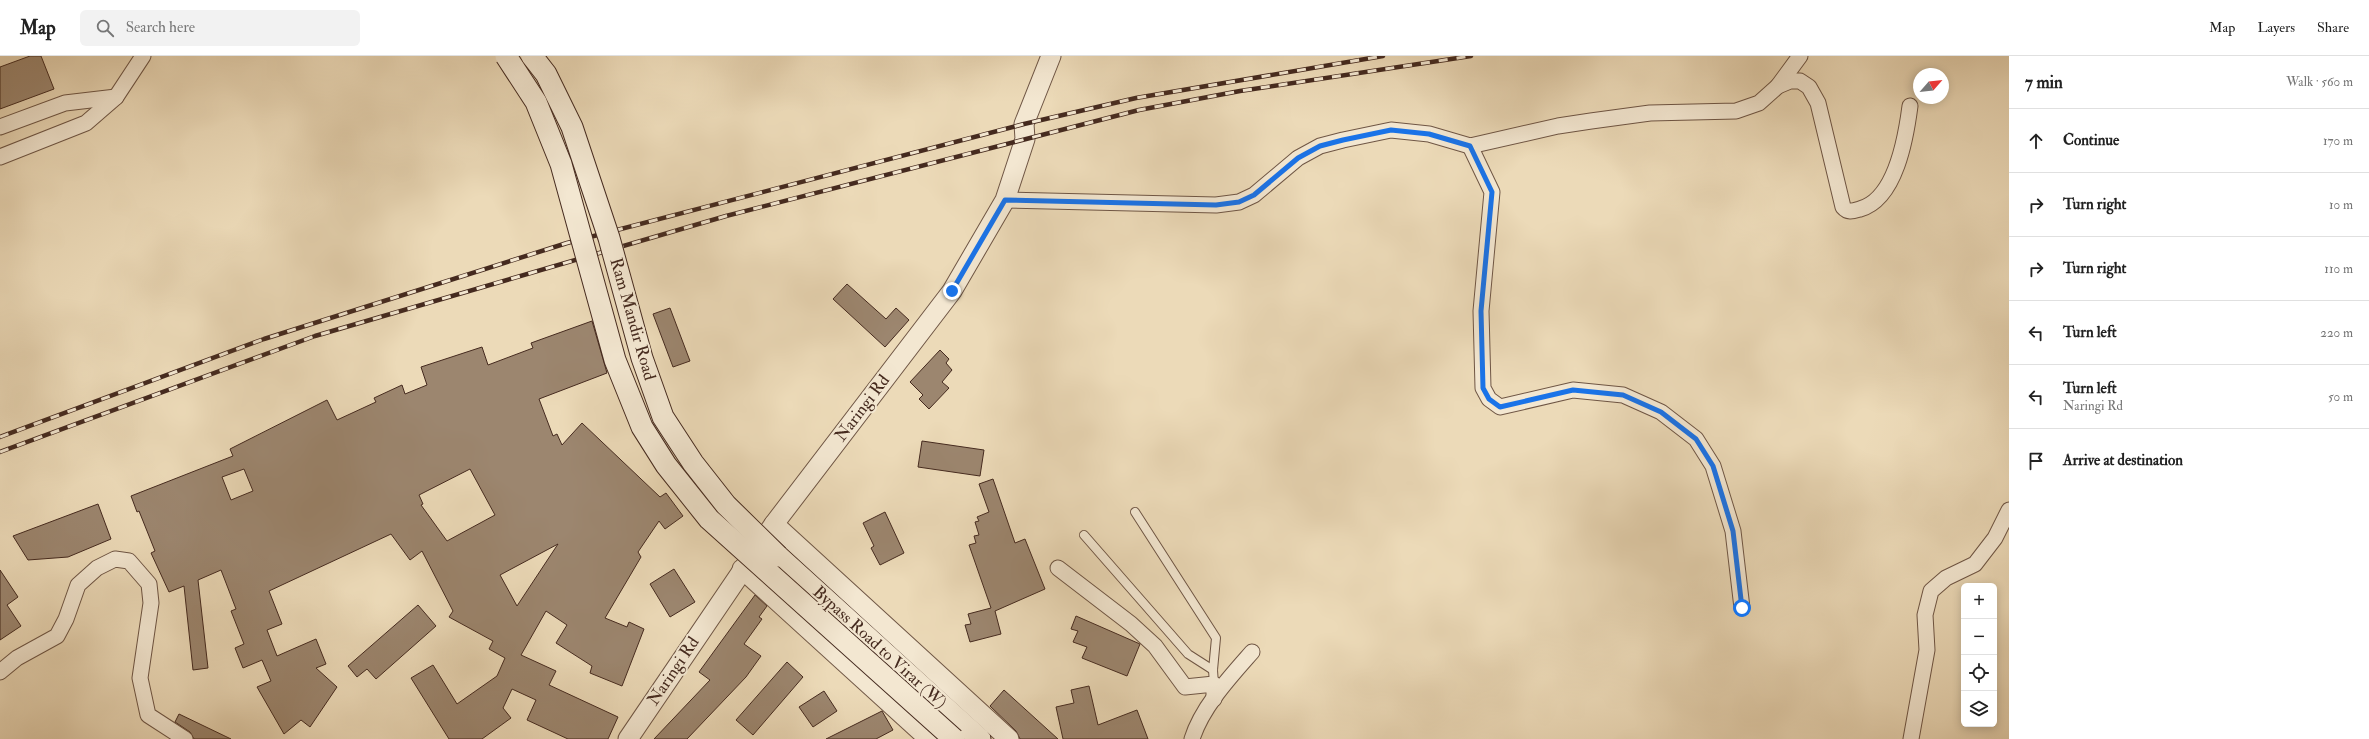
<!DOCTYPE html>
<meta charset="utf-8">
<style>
:root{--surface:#fff;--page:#f2f2f2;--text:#222;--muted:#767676;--line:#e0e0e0}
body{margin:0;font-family:"IM FELL Double Pica",serif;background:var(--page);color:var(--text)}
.controls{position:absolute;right:12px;bottom:12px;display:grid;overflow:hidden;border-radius:6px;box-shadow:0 2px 10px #0003}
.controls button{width:36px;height:36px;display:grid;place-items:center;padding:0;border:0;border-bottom:1px solid var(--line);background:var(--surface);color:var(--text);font:20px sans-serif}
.compass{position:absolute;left:1913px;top:12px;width:36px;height:36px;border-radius:50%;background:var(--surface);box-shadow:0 2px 10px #0003;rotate:62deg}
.stop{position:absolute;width:12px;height:12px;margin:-9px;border:3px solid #1a73e8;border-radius:50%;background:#fff}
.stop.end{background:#1a73e8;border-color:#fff;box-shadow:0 1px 4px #0008}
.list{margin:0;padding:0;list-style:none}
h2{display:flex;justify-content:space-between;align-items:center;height:52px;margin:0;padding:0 16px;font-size:17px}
h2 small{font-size:13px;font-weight:400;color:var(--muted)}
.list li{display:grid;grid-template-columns:26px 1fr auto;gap:12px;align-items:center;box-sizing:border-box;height:64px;padding:0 16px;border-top:1px solid var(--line)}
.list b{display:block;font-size:15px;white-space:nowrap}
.list p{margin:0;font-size:13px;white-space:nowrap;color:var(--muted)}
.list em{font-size:13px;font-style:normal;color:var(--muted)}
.icon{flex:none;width:22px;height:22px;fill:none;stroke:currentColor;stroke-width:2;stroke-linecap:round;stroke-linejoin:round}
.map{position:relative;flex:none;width:2009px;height:683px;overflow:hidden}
header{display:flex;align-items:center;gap:24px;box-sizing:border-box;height:56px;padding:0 20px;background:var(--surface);border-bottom:1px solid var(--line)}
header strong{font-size:19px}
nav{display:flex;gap:22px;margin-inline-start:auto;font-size:14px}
.search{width:280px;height:36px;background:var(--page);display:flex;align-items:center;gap:10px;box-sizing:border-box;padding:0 14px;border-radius:6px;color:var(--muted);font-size:15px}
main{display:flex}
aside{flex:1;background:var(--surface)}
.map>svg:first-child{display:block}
.building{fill:#9c866f;stroke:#452a1f;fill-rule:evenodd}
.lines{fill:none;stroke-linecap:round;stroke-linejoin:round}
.service-casing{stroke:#6f5645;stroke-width:10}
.minor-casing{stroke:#6f5645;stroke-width:17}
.tertiary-casing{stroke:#6f5645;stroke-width:21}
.secondary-casing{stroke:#452a1f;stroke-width:23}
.service{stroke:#f3e7d1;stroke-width:8}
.minor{stroke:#f3e7d1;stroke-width:15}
.tertiary{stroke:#f3e7d1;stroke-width:19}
.secondary{stroke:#f3e7d1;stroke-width:21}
.rail-casing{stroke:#452a1f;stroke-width:4.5}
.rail{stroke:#f3e7d1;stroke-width:3;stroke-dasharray:9;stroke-linecap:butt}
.secondary-bridge-casing{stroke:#452a1f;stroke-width:23;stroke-linecap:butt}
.secondary-bridge{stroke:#f3e7d1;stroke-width:21}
.route{stroke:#1a73e8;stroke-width:5}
.labels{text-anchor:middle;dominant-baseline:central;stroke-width:4;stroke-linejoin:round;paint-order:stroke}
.street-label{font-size:17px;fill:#452a1f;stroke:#f3e7d1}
</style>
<header>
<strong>Map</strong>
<div class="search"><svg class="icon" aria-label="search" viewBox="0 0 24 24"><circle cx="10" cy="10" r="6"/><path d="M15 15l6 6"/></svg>Search here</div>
<nav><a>Map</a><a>Layers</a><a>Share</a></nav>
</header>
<main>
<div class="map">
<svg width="2009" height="683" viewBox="0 0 2009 683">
<rect width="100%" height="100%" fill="#ecdab8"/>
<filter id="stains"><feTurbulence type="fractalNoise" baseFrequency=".005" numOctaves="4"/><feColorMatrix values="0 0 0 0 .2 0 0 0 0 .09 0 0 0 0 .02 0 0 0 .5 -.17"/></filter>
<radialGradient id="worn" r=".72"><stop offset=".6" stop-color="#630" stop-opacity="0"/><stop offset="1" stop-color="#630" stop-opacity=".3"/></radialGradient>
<g class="building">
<polygon points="30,0 41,0 54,33 0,53 0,11"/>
<polygon points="847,228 886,263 896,252 909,264 885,291 833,243"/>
<polygon points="670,252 690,305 673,311 653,258"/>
<path d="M592,265L607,317L539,343L553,380L557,378L562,389L582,367L660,441L666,437L683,460L665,473L659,465L638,496L641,501L605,562L627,571L629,566L644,573L622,630L590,617L592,610L556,587L567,569L546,555L521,599L556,615L549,629L618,661L608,683H568L527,664L536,644L512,633L503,652L511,662L482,683H449L411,622L433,609L457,648L497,620L505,602L489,593L493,585L449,561L453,555L422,495L410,504L391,478L269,535L282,568L267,574L277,600L316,583L326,608L316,612L337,631L310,671L301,664L284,678L257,631L271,625L262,604L243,612L235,592L244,588L231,555L236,553L221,514L198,524L208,612L193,614L184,530L169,536L151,497L155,495L139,455L137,456L131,440L233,400L230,393L327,344L337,364L376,346L374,342L402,329L405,338L427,329L421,311L482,291L488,309L533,292L531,287ZM244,413L253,435L231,444L222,421ZM470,413L495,459L447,485L421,449L423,448L419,439ZM558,488L517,550L500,519Z"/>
<polygon points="940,294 949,303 946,307 952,314 942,326 949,332 929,353 919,343 923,339 910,326"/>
<polygon points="922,385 984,394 980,420 918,411"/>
<polygon points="993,423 1015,487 1025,483 1045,533 995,555 1001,578 970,586 965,569 971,568 968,558 991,552 969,489 976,487 974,480 979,479 975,466 979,465 977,461 989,456 979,428"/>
<polygon points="98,448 111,483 68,501 28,504 13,480"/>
<polygon points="885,456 904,497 880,509 871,492 874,490 863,467"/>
<polygon points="674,513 695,546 670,561 650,528"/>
<polygon points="0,514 18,541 7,549 21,570 0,584"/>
<polygon points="755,539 767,550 759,561 762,563 744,588 761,600 746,621 687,683 654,683 710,624 699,616"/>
<polygon points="418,549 436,570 376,623 367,613 357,621 348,610"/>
<polygon points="1076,560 1140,588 1127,620 1082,602 1087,591 1073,586 1078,575 1071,573"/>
<polygon points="787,606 803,621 753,679 736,664"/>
<polygon points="1089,630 1098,669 1137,654 1148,683 1063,683 1056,651 1074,647 1071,634"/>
<polygon points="1004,634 1058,683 1020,683 1016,675 990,650"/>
<polygon points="824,635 837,655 813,671 799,651"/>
<polygon points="882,655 893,674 876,683 826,683"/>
<polygon points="179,658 231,683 194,683 190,676 175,666"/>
</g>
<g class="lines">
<defs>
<g id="service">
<polyline points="1135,456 1216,582 1213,614 1214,628"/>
<polyline points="1084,479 1188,598 1213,614"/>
</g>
<g id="minor">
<polyline points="1778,30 1800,0"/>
<polyline points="0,71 65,47 116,41"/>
<polyline points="1470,90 1492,136 1481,255 1483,332 1489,343 1500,351 1573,334 1623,339 1661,356 1696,383 1713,410 1733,475 1742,552"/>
<polyline points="0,101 86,67 116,41 143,0"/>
<path d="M1005,144L1216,149L1239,146L1254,139L1298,102L1320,90L1343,84L1391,74L1429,78L1470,90L1558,70L1591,65L1650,57L1736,55L1759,47L1778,30L1790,25H1800L1809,31L1818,47L1843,151C1848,157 1853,155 1860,153C1896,143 1906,81 1910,50"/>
<polyline points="1058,512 1131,568 1155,590 1185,631 1214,628 1214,643"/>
<polyline points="0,616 17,602 57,580 66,563 78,529 97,512 115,503 129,505 149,528 151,547 140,622 148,659 185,683"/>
<path d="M1192,683C1202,651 1230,621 1252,596"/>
<polyline points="1911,683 1927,594 1925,559 1931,535 1946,522 1975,508 1995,482 2009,454"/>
</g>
<g id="tertiary">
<polyline points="774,468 1009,683"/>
<polyline points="742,513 929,683"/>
<polyline points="628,683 774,468 952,235 1005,144 1025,83 1024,68 1051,0"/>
</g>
<polyline id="secondary" points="778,500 980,683"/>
</defs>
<use href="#service" class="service-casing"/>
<use href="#minor" class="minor-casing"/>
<use href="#tertiary" class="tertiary-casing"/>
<use href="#secondary" class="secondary-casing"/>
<use href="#service" class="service"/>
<use href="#minor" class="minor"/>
<use href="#tertiary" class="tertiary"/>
<use href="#secondary" class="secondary"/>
<defs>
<g id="rail">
<polyline points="0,381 264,283 567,187 1024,68 1136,42 1383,0"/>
<polyline points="0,396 315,280 726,160 1139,54 1240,35 1471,0"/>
</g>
</defs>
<use href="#rail" class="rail-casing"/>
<use href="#rail" class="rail"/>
<defs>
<g id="secondary-bridge">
<polyline points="506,0 536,46 561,108 615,304 642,371 666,409 709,463 954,683"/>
<polyline points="532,0 546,18 572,71 609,182 642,302 663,361 693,407 726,449 778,500"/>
</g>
</defs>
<use href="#secondary-bridge" class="secondary-bridge-casing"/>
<use href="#secondary-bridge" class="secondary-bridge"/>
</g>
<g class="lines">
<polyline class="route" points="952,235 1005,144 1216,149 1239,146 1254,139 1298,102 1320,90 1343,84 1391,74 1429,78 1470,90 1492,136 1481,255 1483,332 1489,343 1500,351 1573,334 1623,339 1661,356 1696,383 1713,410 1733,475 1742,552"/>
</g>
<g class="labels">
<g class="street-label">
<text transform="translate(633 263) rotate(74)">Ram Mandir Road</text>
<text transform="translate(862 352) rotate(-53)">Naringi Rd</text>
<text transform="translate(880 591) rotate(42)">Bypass Road to Virar (W)</text>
<text transform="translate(673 615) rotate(-56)">Naringi Rd</text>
</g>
</g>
<rect width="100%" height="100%" filter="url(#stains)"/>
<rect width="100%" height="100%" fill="url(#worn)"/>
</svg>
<div class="controls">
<button>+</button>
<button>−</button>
<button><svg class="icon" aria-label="locate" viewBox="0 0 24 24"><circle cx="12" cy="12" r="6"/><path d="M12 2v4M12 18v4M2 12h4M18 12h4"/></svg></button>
<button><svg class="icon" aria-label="layers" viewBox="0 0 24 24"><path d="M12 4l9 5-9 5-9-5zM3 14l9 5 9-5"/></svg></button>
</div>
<svg class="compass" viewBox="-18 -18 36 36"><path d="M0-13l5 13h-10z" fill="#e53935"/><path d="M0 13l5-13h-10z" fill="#767676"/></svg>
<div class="stop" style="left:1742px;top:552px"></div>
<div class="stop end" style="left:952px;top:235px"></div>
</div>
<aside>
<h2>7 min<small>Walk · 560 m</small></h2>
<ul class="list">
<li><svg class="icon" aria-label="ahead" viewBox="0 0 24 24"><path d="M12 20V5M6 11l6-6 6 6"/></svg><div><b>Continue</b></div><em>170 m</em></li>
<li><svg class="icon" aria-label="right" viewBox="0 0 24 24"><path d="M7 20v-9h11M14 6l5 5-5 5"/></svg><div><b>Turn right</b></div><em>10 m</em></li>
<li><svg class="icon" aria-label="right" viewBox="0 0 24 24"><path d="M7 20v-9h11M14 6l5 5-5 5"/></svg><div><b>Turn right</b></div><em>110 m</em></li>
<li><svg class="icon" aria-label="left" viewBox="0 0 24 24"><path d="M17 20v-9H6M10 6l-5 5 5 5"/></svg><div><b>Turn left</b></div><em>220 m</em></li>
<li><svg class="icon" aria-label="left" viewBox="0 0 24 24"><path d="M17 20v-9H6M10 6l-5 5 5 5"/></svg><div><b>Turn left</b><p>Naringi Rd</p></div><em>50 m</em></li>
<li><svg class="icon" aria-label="arrive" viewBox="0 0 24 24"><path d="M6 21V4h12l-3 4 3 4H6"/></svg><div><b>Arrive at destination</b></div></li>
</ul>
</aside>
</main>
